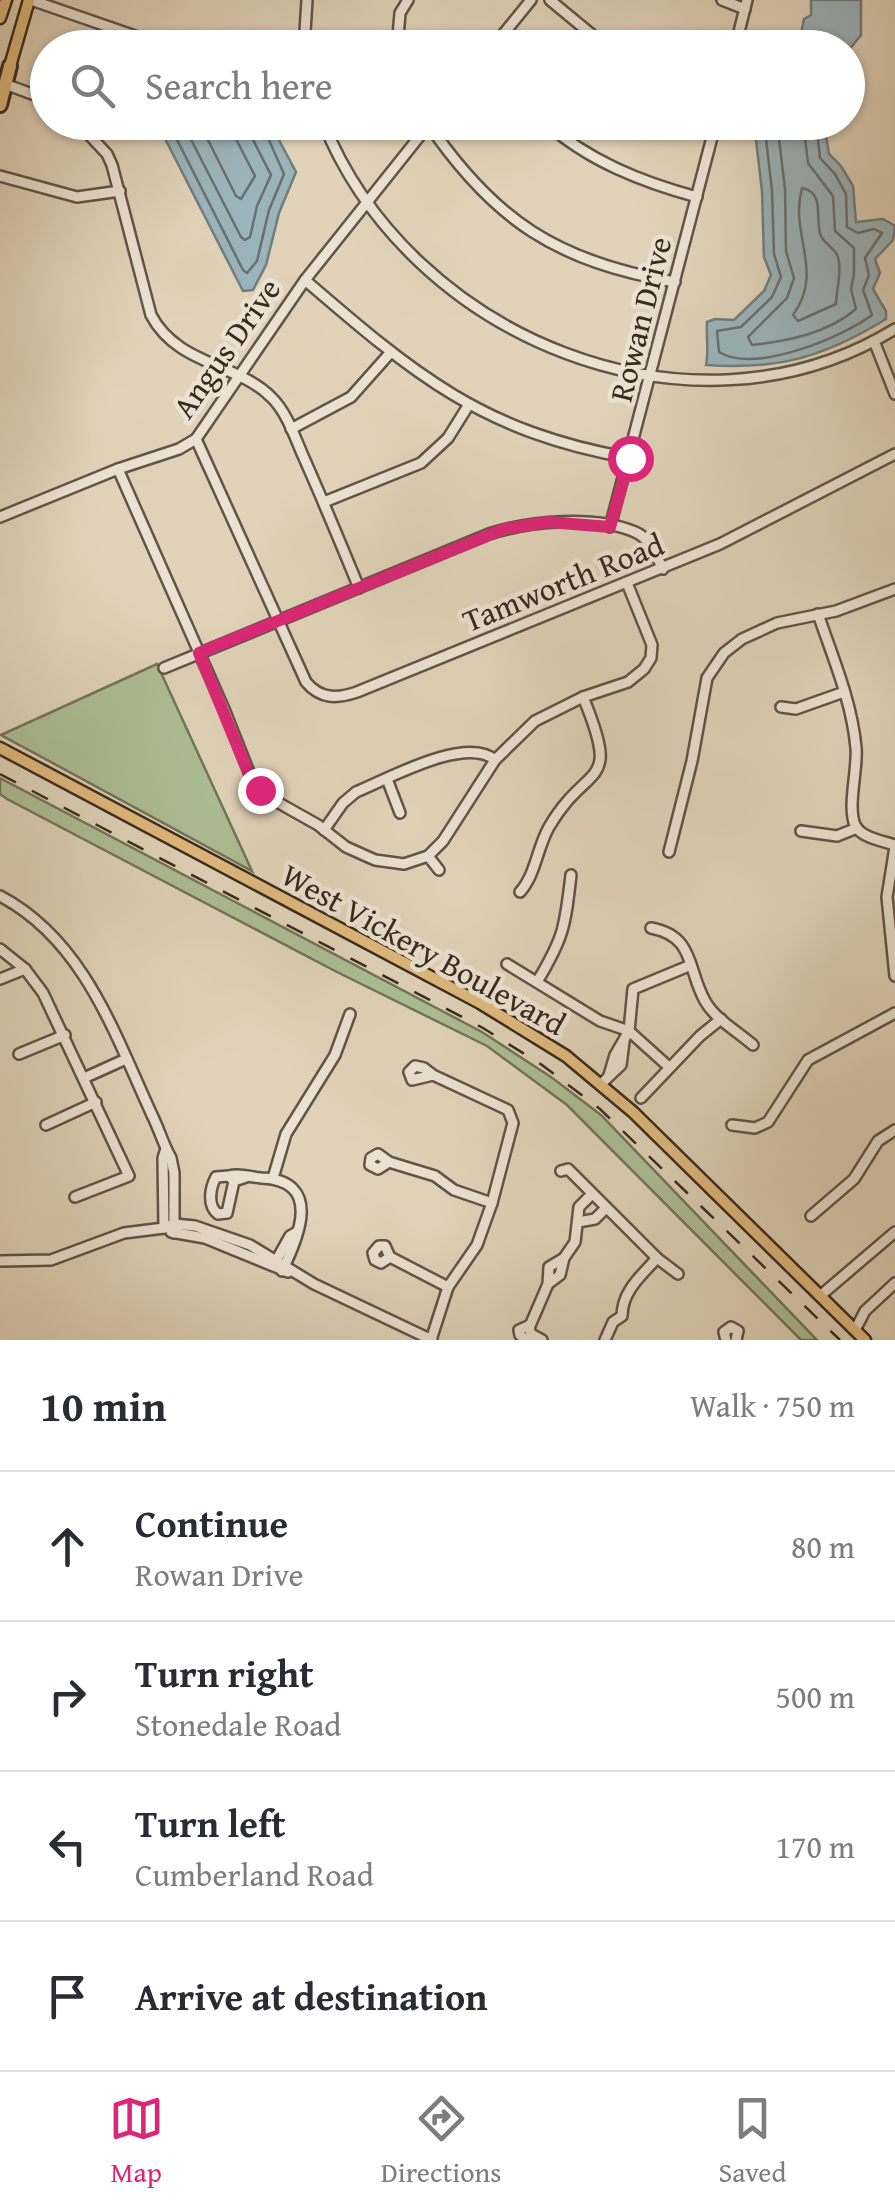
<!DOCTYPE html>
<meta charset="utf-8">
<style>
:root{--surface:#fff;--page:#f2f2f3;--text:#2b2b33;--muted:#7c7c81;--line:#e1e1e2;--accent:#db2777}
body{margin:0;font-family:"Gentium Book Plus",serif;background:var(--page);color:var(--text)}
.stop{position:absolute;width:30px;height:30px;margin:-22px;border:8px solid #db2777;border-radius:50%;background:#fff}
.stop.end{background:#db2777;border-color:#fff;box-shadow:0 2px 10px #0008}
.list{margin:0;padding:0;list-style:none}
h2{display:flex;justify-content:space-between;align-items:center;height:130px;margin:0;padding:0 40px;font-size:42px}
h2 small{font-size:32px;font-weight:400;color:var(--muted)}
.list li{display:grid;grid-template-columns:65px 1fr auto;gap:30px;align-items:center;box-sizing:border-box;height:150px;padding:0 40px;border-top:2px solid var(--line)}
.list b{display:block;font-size:38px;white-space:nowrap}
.list p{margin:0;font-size:32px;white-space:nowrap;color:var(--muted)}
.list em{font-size:32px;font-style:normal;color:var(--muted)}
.icon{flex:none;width:55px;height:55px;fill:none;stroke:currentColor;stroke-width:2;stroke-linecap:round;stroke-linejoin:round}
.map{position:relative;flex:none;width:895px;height:1340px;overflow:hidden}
.search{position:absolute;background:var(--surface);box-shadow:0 2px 8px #0004;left:30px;right:30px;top:30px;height:110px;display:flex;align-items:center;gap:25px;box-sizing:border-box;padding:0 35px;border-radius:55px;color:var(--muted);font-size:38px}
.sheet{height:730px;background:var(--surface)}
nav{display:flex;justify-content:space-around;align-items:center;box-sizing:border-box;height:140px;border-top:2px solid var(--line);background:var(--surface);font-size:28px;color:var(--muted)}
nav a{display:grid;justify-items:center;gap:5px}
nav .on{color:var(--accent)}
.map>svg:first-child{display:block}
.green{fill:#acbe94;stroke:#72745a;stroke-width:2.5}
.water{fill:#9ab4bb;stroke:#737d7d;stroke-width:2.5}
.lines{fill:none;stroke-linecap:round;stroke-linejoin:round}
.shore{stroke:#696f6e;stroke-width:2.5}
.minor-casing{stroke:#625447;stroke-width:14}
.major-casing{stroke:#382a21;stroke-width:15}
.highway-casing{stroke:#382a21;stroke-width:18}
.minor{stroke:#ebe2d2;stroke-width:9}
.major{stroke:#e0ba7c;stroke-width:10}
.highway{stroke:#e0ba7c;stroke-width:12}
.rail{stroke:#382a21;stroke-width:2.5;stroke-dasharray:18 18;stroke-linecap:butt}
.route{stroke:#db2777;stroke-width:12}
.labels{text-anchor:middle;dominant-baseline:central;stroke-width:9;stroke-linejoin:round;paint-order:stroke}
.street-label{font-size:32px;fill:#382a21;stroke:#ebe2d2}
</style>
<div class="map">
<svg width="895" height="1340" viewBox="0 0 895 1340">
<rect width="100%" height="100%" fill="#e0d3b9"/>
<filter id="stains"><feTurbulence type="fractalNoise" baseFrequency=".002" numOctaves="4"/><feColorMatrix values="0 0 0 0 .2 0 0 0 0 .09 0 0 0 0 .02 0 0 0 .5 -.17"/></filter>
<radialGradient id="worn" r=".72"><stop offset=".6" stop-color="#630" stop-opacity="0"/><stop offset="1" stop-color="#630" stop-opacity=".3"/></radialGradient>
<g class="green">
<polygon points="157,664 252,871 1,735"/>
<polygon points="0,778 482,1032 551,1077 601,1115 817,1340 801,1340 567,1105 487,1046 335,971 7,799 0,794"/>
</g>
<g class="water">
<polygon points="811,0 861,0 861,35 848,51 848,48 789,47 791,39 801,33 804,19 811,15"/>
<polygon points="258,122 272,127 296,172 279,213 266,265 253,290 243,291 157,123"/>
<path d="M754,123H824L829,154L841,166L853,186L856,222L883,219L895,226L893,240L875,259L880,273L873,289L886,311V319C824,357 779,370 706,365C709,350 706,338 707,322L715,319L734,320L764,291L771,275L764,257L762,191Z"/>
</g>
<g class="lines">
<g class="shore">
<polyline points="168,122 243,270 247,273 257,261 269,210 284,174 261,122"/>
<polyline points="182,122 241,237 245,240 250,237 257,206 271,175 250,134 249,122"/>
<polyline points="199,122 236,196 241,199 255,176 236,139 234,122"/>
<path d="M764,122L772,190L774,254L781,277L772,297L741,327L717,331L719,352C754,374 841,338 872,315L863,290L869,275L865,258L882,233L874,229L858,233L847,227L846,194L835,174L820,158L816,122"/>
<path d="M777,122L785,189L786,251L794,278L787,298L748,337L752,345C789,341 828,333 856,309L851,289L854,274V248L835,231L833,196L808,163L803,122"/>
<path d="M802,188C826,193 814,218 821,236C825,244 834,248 837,255C843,266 836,292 836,304L798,321L793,315C825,271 789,235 802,188Z"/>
</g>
<defs>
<g id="minor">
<polyline points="31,0 170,48"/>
<polyline points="550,0 608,48"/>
<polyline points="722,0 745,9"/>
<polyline points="304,48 307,0"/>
<polyline points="397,48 400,13 408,0"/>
<polyline points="492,48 531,0"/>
<polyline points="735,48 747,0"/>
<polyline points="5,84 48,100"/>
<path d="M77,122L107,154L112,165L151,315C177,365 237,363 271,397C287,412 295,438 304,458C323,501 341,544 359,588"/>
<path d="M323,122C409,337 691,454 895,329"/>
<path d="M427,122C494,221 558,262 675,282"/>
<path d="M545,122C588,161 642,182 697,197"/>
<polyline points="0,176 77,197 120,191"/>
<path d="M305,280C414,374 482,432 630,458"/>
<polyline points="874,341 895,394"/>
<polyline points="291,429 351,397 391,352"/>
<path d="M196,439L306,682C320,699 337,699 357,692L720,544L895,454"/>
<polyline points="118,469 224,709 249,772 270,798 318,825 346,847 375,860 404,864 428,856 443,841 495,760 535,721 583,697 628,682 644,669 651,658 652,645 627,583"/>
<polyline points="324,502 421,463 448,438 468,406"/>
<polyline points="0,517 118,469 179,449 196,439 305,280 431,122"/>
<polyline points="610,527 716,122"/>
<path d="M818,614C833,658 852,702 856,748C858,769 847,806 855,825C861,838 883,841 895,845"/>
<path d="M164,668L489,534C529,521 595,515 635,532C650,538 656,556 663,569"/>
<polyline points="781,707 796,709 844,692"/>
<polyline points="387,779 400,813"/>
<path d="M324,830L343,803L356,792C388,779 466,735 495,760"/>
<polyline points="801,831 837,836 857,828"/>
<polyline points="895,847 887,897 895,976"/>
<polyline points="669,852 692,761 707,678 724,653 742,639 777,623 836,611 895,589"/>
<polyline points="428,856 439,870"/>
<path d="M520,892C536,874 537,848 549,827C588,760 622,791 583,697"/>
<path d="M0,896C84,940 115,1035 152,1115C159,1129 163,1144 171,1158L174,1173V1233"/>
<path d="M651,928C695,936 687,969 705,1001C715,1019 737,1031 753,1045"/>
<polyline points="0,949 25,969 43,993 129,1176 75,1197"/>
<polyline points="507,964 600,1021 629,1031 669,1067"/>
<polyline points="0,979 25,969"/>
<path d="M537,982C564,937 565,927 571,875"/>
<polyline points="19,1054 65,1035"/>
<polyline points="609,1075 615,1055 629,1031 633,989 691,965"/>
<polyline points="84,1078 126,1059"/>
<polyline points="601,1084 621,1065 624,1042"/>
<polyline points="641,1098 700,1036 721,1019"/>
<polyline points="46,1125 96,1102"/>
<polyline points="732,1125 755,1128 768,1122 808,1060 895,1013"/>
<polyline points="389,1162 378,1169 370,1165 371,1158 378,1154 389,1162 435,1176 454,1190 492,1203"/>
<polyline points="561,1171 568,1169 657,1258 678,1274"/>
<path d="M229,1176C240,1173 250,1177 261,1178C323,1180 299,1237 282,1271"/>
<polyline points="273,1178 286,1134 335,1055 350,1014"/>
<path d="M234,1181L227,1213L218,1214C207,1206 210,1188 216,1177L229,1176L234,1181L246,1177"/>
<polyline points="811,1216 854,1179 878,1141 895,1130"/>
<polyline points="578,1222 595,1219 606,1208"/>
<polyline points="164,1228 163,1158 166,1149"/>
<polyline points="171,1232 205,1238 288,1272"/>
<polyline points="390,1257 381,1263 375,1260 373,1253 379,1246 385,1246 390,1257 448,1287"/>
<polyline points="0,1261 51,1260 124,1233 164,1228 174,1224 195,1226 250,1245 314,1284 432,1340"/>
<polyline points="276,1261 290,1236 297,1232"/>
<polyline points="548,1284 560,1275 564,1258"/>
<polyline points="820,1296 895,1232"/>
<polyline points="530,1325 519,1330 520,1335 526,1340 535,1337"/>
<polyline points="855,1330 865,1311 895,1283"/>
<polyline points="431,1340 448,1287 477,1245 492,1203 513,1123 508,1110 433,1075 424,1068 415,1066 409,1072 412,1080 433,1075"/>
<polyline points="542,1340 531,1334 529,1328 548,1284 549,1267 564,1258 575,1242 579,1207 592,1194"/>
<path d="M605,1340L613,1322L622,1316C622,1291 642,1275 657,1258"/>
<polyline points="726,1340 724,1332 731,1327 738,1331 736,1340"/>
</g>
<g id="major">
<polyline points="0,18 6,0"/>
<polyline points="10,66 29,0"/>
<polyline points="0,748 480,1003 566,1056 633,1112 865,1340"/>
</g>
<polyline id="highway" points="0,105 10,66"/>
</defs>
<use href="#minor" class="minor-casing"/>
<use href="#major" class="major-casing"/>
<use href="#highway" class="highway-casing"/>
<use href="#minor" class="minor"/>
<use href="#major" class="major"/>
<use href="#highway" class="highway"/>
<polyline class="rail" points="0,774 483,1028 542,1065 600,1109 840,1340"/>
</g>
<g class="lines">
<polyline class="route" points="260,790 248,772 199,653 504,529 548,522 610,527 630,458"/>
</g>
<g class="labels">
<g class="street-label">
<text transform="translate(640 319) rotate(-76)">Rowan Drive</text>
<text transform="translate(226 348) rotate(-55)">Angus Drive</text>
<text transform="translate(563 582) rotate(-22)">Tamworth Road</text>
<text transform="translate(424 949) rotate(29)">West Vickery Boulevard</text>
</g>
</g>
<rect width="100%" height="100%" filter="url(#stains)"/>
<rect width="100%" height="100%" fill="url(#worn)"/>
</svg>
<div class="stop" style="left:630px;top:458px"></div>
<div class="stop end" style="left:260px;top:790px"></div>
<div class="search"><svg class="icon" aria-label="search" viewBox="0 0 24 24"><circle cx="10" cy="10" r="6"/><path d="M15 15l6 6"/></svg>Search here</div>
</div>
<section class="sheet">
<h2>10 min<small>Walk · 750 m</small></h2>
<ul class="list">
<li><svg class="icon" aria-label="ahead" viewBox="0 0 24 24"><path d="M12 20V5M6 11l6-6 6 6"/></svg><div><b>Continue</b><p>Rowan Drive</p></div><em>80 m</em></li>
<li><svg class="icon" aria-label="right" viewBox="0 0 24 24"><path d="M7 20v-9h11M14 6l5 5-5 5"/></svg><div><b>Turn right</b><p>Stonedale Road</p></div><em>500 m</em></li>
<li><svg class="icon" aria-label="left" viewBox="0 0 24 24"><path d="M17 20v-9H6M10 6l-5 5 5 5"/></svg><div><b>Turn left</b><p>Cumberland Road</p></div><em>170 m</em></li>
<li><svg class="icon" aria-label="arrive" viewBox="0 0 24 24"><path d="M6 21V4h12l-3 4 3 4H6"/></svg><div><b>Arrive at destination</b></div></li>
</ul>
</section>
<nav>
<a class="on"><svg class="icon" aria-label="map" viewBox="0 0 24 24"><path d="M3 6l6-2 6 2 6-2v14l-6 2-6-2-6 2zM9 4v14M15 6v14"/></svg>Map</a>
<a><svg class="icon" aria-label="directions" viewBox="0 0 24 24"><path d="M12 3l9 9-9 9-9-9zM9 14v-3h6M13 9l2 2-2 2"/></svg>Directions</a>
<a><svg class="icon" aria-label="saved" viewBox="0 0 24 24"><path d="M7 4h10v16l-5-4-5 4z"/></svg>Saved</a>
</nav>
